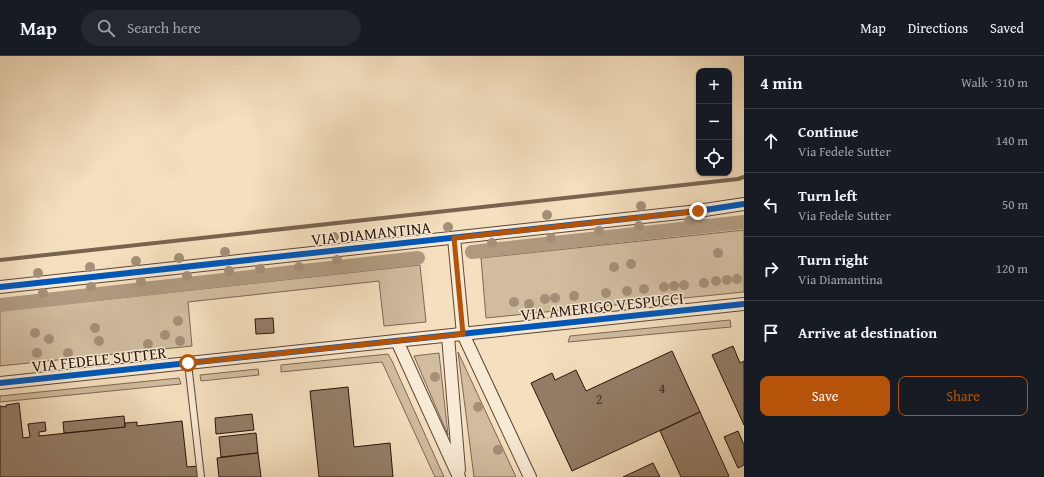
<!DOCTYPE html>
<meta charset="utf-8">
<style>
:root{--surface:#171b24;--page:#242831;--text:#f1f3f6;--muted:#9ea1a6;--line:#363941;--accent:#b45309}
body{margin:0;font-family:"Gentium Book Plus",serif;background:var(--page);color:var(--text)}
.controls{position:absolute;right:12px;top:12px;display:grid;overflow:hidden;border-radius:8px;box-shadow:0 1px 3px #0004}
.controls button{width:36px;height:36px;display:grid;place-items:center;padding:0;border:0;border-bottom:1px solid var(--line);background:var(--surface);color:var(--text);font:20px sans-serif}
.stop{position:absolute;width:12px;height:12px;margin:-9px;border:3px solid #b45309;border-radius:50%;background:#fff}
.stop.end{background:#b45309;border-color:#fff;box-shadow:0 1px 4px #0008}
.list{margin:0;padding:0;list-style:none}
h2{display:flex;justify-content:space-between;align-items:center;height:52px;margin:0;padding:0 16px;font-size:17px}
h2 small{font-size:13px;font-weight:400;color:var(--muted)}
.list li{display:grid;grid-template-columns:26px 1fr auto;gap:12px;align-items:center;box-sizing:border-box;height:64px;padding:0 16px;border-top:1px solid var(--line)}
.list b{display:block;font-size:15px;white-space:nowrap}
.list p{margin:0;font-size:13px;white-space:nowrap;color:var(--muted)}
.list em{font-size:13px;font-style:normal;color:var(--muted)}
.actions{display:flex;gap:8px;padding:12px 16px}
.actions a{flex:1;padding:9px 0;border:1px solid var(--accent);border-radius:8px;text-align:center;font-size:14px;color:var(--accent)}
.actions .main{background:var(--accent);color:#fff}
.icon{flex:none;width:22px;height:22px;fill:none;stroke:currentColor;stroke-width:2;stroke-linecap:round;stroke-linejoin:round}
.map{position:relative;flex:none;width:744px;height:421px;overflow:hidden}
header{display:flex;align-items:center;gap:24px;box-sizing:border-box;height:56px;padding:0 20px;background:var(--surface);border-bottom:1px solid var(--line)}
header strong{font-size:19px}
nav{display:flex;gap:22px;margin-inline-start:auto;font-size:14px}
.search{width:280px;height:36px;background:var(--page);display:flex;align-items:center;gap:10px;box-sizing:border-box;padding:0 14px;border-radius:22px;color:var(--muted);font-size:15px}
main{display:flex}
aside{flex:1;background:var(--surface)}
.map>svg:first-child{display:block}
.green{fill:#d1bc9f;stroke:#7d6854}
.lines{fill:none;stroke-linecap:round;stroke-linejoin:round}
.stream{stroke:#796450;stroke-width:4}
.canal{stroke:#af9a80;stroke-width:14}
.building{fill:#937d67;stroke:#291309}
.lane-casing{stroke:#5c4636;stroke-width:8}
.street-casing{stroke:#5c4636;stroke-width:14}
.lane{stroke:#f8ead5;stroke-width:6}
.street{stroke:#f8ead5;stroke-width:12}
.cycleway-casing{stroke:#f8ead5;stroke-width:8}
.cycleway{stroke:#0057b8;stroke-width:6}
.tree{fill:#a58f78}
.route{stroke:#b45309;stroke-width:5}
.labels{text-anchor:middle;dominant-baseline:central;stroke-width:3;stroke-linejoin:round;paint-order:stroke}
.number-label{font-size:14px;fill:#442e20}
.street-label{font-size:16px;fill:#291309;stroke:#f8ead5}
</style>
<header>
<strong>Map</strong>
<div class="search"><svg class="icon" aria-label="search" viewBox="0 0 24 24"><circle cx="10" cy="10" r="6"/><path d="M15 15l6 6"/></svg>Search here</div>
<nav><a>Map</a><a>Directions</a><a>Saved</a></nav>
</header>
<main>
<div class="map">
<svg width="744" height="421" viewBox="0 0 744 421">
<rect width="100%" height="100%" fill="#f4dfbe"/>
<filter id="stains"><feTurbulence type="fractalNoise" baseFrequency=".005" numOctaves="4"/><feColorMatrix values="0 0 0 0 .2 0 0 0 0 .09 0 0 0 0 .02 0 0 0 .5 -.17"/></filter>
<radialGradient id="worn" r=".72"><stop offset=".6" stop-color="#630" stop-opacity="0"/><stop offset="1" stop-color="#630" stop-opacity=".3"/></radialGradient>
<g class="green">
<polygon points="744,174 744,236 486,262 481,202"/>
<polygon points="420,209 426,266 384,270 379,225 188,246 192,290 0,310 0,255"/>
<polygon points="730,264 731,271 568,286 570,280"/>
<polygon points="458,296 516,421 474,421"/>
<polygon points="439,297 448,379 414,300"/>
<polygon points="388,298 392,305 444,421 435,421 382,306 281,316 281,309"/>
<polygon points="258,313 259,319 201,325 200,319"/>
<polygon points="179,322 181,328 0,346 0,340"/>
</g>
<g class="lines">
<polyline class="stream" points="0,204 738,123 744,121"/>
<g class="canal">
<polyline points="472,196 744,166"/>
<polyline points="0,249 418,202"/>
</g>
</g>
<g class="building">
<polygon points="273,262 274,277 256,278 255,263"/>
<polygon points="733,290 740,307 744,305 744,369 712,299"/>
<polygon points="672,295 700,356 572,415 531,327 552,317 555,324 576,314 586,335"/>
<polygon points="348,331 354,391 390,387 393,421 319,421 310,335"/>
<polygon points="19,347 23,382 30,381 28,368 45,366 46,375 39,376 39,380 125,371 125,367 137,366 137,370 182,365 187,411 199,410 200,421 0,421 0,350 6,351 6,349"/>
<polygon points="700,356 729,420 727,421 681,421 660,375"/>
<polygon points="252,358 254,374 216,378 215,362"/>
<polygon points="124,360 125,371 64,377 63,366"/>
<polygon points="738,375 744,389 744,409 738,412 724,381"/>
<polygon points="256,377 258,397 221,401 219,381"/>
<polygon points="258,397 261,421 219,421 217,402"/>
<polygon points="653,407 660,421 623,421"/>
</g>
<g class="lines">
<defs>
<polyline id="lane" points="188,307 201,421"/>
<g id="street">
<polyline points="454,182 463,278 530,421"/>
<polyline points="0,231 698,155 744,148"/>
<polyline points="448,280 459,414"/>
<polyline points="397,285 459,421"/>
<polyline points="0,327 744,248"/>
</g>
</defs>
<use href="#lane" class="lane-casing"/>
<use href="#street" class="street-casing"/>
<use href="#lane" class="lane"/>
<use href="#street" class="street"/>
<defs>
<g id="cycleway">
<polyline points="0,231 698,155 744,148"/>
<polyline points="0,327 744,248"/>
</g>
</defs>
<use href="#cycleway" class="cycleway-casing"/>
<use href="#cycleway" class="cycleway"/>
</g>
<g class="tree">
<circle cx="641" cy="150" r="5"/>
<circle cx="547" cy="159" r="5"/>
<circle cx="689" cy="165" r="5"/>
<circle cx="639" cy="170" r="5"/>
<circle cx="448" cy="171" r="5"/>
<circle cx="599" cy="175" r="5"/>
<circle cx="334" cy="181" r="5"/>
<circle cx="551" cy="182" r="5"/>
<circle cx="492" cy="187" r="5"/>
<circle cx="225" cy="196" r="5"/>
<circle cx="718" cy="197" r="5"/>
<circle cx="179" cy="202" r="5"/>
<circle cx="337" cy="204" r="5"/>
<circle cx="136" cy="205" r="5"/>
<circle cx="631" cy="208" r="5"/>
<circle cx="90" cy="211" r="5"/>
<circle cx="299" cy="211" r="5"/>
<circle cx="614" cy="211" r="5"/>
<circle cx="260" cy="213" r="5"/>
<circle cx="229" cy="215" r="5"/>
<circle cx="38" cy="217" r="5"/>
<circle cx="187" cy="220" r="5"/>
<circle cx="737" cy="223" r="5"/>
<circle cx="727" cy="224" r="5"/>
<circle cx="716" cy="225" r="5"/>
<circle cx="141" cy="226" r="5"/>
<circle cx="704" cy="227" r="5"/>
<circle cx="684" cy="229" r="5"/>
<circle cx="674" cy="230" r="5"/>
<circle cx="91" cy="231" r="5"/>
<circle cx="664" cy="231" r="5"/>
<circle cx="644" cy="233" r="5"/>
<circle cx="627" cy="235" r="5"/>
<circle cx="43" cy="237" r="5"/>
<circle cx="606" cy="237" r="5"/>
<circle cx="574" cy="240" r="5"/>
<circle cx="555" cy="242" r="5"/>
<circle cx="545" cy="243" r="5"/>
<circle cx="514" cy="246" r="5"/>
<circle cx="529" cy="248" r="5"/>
<circle cx="178" cy="265" r="5"/>
<circle cx="95" cy="272" r="5"/>
<circle cx="35" cy="277" r="5"/>
<circle cx="165" cy="279" r="5"/>
<circle cx="49" cy="283" r="5"/>
<circle cx="99" cy="285" r="5"/>
<circle cx="180" cy="285" r="5"/>
<circle cx="148" cy="288" r="5"/>
<circle cx="37" cy="297" r="5"/>
<circle cx="68" cy="297" r="5"/>
<circle cx="435" cy="321" r="5"/>
<circle cx="478" cy="351" r="5"/>
<circle cx="498" cy="394" r="5"/>
</g>
<g class="lines">
<polyline class="route" points="188,307 463,278 454,182 698,155"/>
</g>
<g class="labels">
<g class="number-label">
<text x="662" y="332">4</text>
<text x="599" y="343">2</text>
</g>
<g class="street-label">
<text transform="translate(371 177) rotate(-6)">VIA DIAMANTINA</text>
<text transform="translate(602 250) rotate(-6)">VIA AMERIGO VESPUCCI</text>
<text transform="translate(99 303) rotate(-6)">VIA FEDELE SUTTER</text>
</g>
</g>
<rect width="100%" height="100%" filter="url(#stains)"/>
<rect width="100%" height="100%" fill="url(#worn)"/>
</svg>
<div class="controls">
<button>+</button>
<button>−</button>
<button><svg class="icon" aria-label="locate" viewBox="0 0 24 24"><circle cx="12" cy="12" r="6"/><path d="M12 2v4M12 18v4M2 12h4M18 12h4"/></svg></button>
</div>
<div class="stop" style="left:188px;top:307px"></div>
<div class="stop end" style="left:698px;top:155px"></div>
</div>
<aside>
<h2>4 min<small>Walk · 310 m</small></h2>
<ul class="list">
<li><svg class="icon" aria-label="ahead" viewBox="0 0 24 24"><path d="M12 20V5M6 11l6-6 6 6"/></svg><div><b>Continue</b><p>Via Fedele Sutter</p></div><em>140 m</em></li>
<li><svg class="icon" aria-label="left" viewBox="0 0 24 24"><path d="M17 20v-9H6M10 6l-5 5 5 5"/></svg><div><b>Turn left</b><p>Via Fedele Sutter</p></div><em>50 m</em></li>
<li><svg class="icon" aria-label="right" viewBox="0 0 24 24"><path d="M7 20v-9h11M14 6l5 5-5 5"/></svg><div><b>Turn right</b><p>Via Diamantina</p></div><em>120 m</em></li>
<li><svg class="icon" aria-label="arrive" viewBox="0 0 24 24"><path d="M6 21V4h12l-3 4 3 4H6"/></svg><div><b>Arrive at destination</b></div></li>
</ul>
<div class="actions"><a class="main">Save</a><a>Share</a></div>
</aside>
</main>
